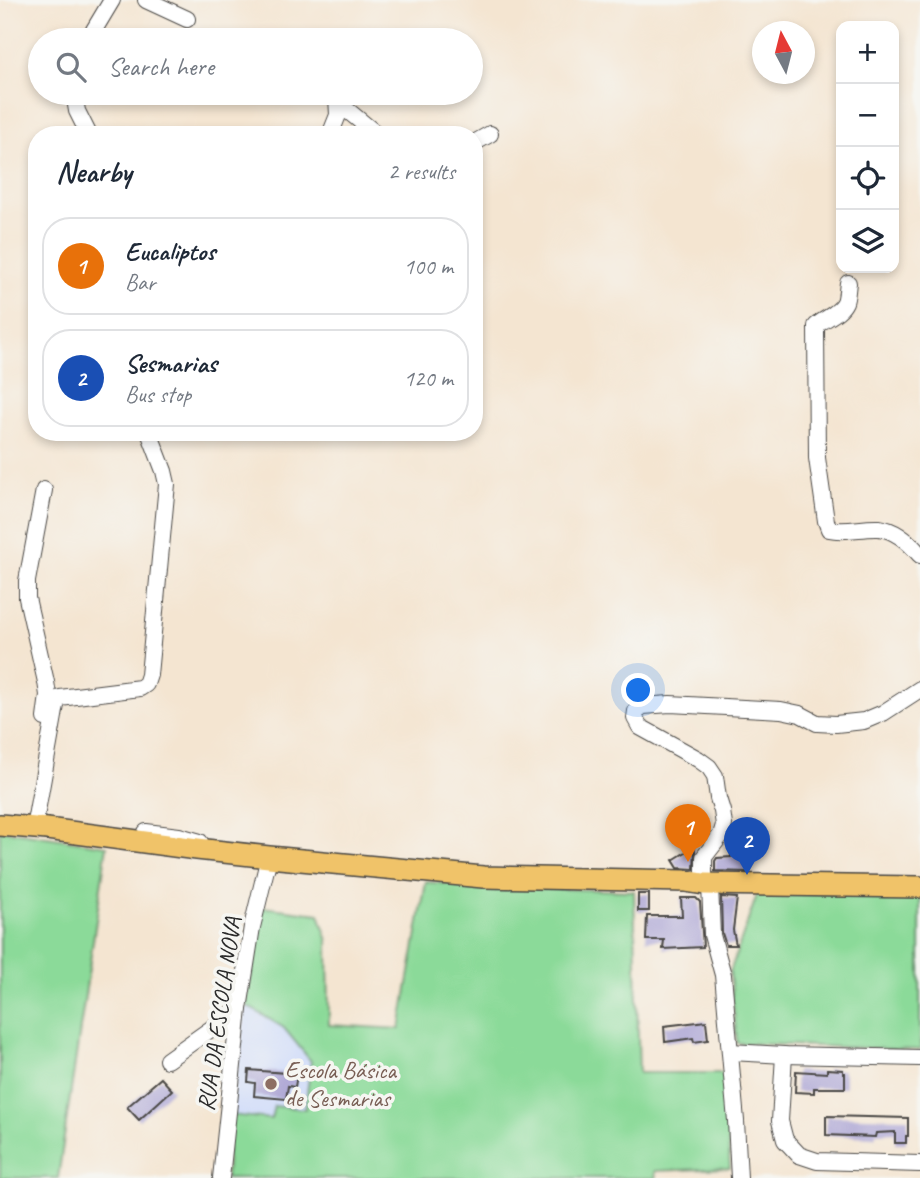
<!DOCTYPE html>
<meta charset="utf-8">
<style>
:root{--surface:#fff;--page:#f6f6f7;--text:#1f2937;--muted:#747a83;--line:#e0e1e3;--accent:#1a73e8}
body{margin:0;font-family:Caveat,sans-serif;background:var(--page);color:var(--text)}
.controls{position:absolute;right:21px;top:21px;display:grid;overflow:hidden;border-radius:14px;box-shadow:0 4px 10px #0003}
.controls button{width:63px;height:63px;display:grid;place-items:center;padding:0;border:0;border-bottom:2px solid var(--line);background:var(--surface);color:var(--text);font:35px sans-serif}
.compass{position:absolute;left:752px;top:21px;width:63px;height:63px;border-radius:50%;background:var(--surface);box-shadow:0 4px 10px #0003;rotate:353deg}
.you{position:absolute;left:639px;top:691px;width:24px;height:24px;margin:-18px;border:5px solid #fff;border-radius:50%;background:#1a73e8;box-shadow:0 0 0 10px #1a73e833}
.badge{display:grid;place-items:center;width:46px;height:46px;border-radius:50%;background:var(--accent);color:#fff;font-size:23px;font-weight:700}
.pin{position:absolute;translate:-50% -58px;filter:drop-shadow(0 2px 4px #0008)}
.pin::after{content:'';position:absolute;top:37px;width:24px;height:21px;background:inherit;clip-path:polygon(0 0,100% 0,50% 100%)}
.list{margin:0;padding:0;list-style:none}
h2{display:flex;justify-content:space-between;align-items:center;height:91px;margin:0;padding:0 28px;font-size:30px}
h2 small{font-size:23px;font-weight:400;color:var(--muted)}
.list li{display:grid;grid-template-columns:46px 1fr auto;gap:21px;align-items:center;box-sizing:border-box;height:98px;margin:0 14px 14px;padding:0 14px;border:2px solid var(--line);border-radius:28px}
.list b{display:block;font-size:26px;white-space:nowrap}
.list p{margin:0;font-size:23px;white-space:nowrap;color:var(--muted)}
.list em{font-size:23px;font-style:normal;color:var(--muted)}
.icon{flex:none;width:38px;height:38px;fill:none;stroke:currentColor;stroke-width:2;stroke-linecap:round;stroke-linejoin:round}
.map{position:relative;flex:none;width:920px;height:1178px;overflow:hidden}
.search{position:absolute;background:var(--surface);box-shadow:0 4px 10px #0003;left:28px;top:28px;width:455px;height:77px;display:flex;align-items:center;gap:18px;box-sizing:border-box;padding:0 24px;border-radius:38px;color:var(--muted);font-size:26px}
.panel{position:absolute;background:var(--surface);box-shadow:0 4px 10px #0003;left:28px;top:126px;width:455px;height:315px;border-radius:28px}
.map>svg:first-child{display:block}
.built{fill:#cedafa}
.green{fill:#8bda99;stroke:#5b8262;stroke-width:2}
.building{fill:#a59dd1}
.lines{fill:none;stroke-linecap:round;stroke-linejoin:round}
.minor-casing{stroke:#494744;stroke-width:18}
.major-casing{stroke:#494744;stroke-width:24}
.minor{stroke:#fff;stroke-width:16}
.major{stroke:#f0c369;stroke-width:21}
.education-dot{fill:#8d6e63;stroke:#f6f6f2;stroke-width:2.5}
.labels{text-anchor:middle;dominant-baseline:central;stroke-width:7;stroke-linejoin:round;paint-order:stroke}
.street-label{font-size:24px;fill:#2b2b2b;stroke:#f6f6f2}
.education-label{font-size:24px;fill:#785e54;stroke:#f6f6f2;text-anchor:start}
</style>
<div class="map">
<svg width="920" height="1178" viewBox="0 0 920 1178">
<rect width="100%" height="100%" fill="#f6f6f2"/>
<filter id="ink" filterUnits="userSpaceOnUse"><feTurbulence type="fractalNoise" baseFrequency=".0143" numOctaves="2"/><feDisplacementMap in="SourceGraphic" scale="14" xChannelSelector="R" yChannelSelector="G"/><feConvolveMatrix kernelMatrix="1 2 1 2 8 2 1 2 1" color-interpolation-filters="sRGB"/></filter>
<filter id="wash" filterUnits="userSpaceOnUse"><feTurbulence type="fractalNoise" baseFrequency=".00686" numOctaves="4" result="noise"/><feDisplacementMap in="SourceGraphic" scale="28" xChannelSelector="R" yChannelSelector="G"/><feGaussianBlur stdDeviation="1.57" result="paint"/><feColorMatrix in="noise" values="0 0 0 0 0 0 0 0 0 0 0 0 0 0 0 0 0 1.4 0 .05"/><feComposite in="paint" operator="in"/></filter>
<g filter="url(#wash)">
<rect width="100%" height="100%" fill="#f4e5d1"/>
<polygon class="built" points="246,1005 284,1028 311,1061 305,1109 274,1106 272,1119 230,1115"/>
<g class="green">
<polygon points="0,830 107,846 58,1178 0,1178"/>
<polygon points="426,882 488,887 634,891 639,1073 724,1073 730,1168 655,1171 656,1178 226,1178 230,1115 271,1119 274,1106 305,1109 311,1061 284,1028 246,1005 263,907 319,914 328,941 329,1025 400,1029"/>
<polygon points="758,892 920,893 920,1050 737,1043 730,972"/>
</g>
<g id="blocks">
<g class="building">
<polygon points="694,847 695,851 694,869 678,868 673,860"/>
<polygon points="731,851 743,852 749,872 715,871 715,861 717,858 731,857"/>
<rect x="638" y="894" width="11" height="17"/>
<polygon points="721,897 737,898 733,930 736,945 726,945 722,933"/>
<polygon points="681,898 696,898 700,902 703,947 663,949 664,940 646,940 647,916 682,916"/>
<polygon points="706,1021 708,1040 694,1042 693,1038 665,1042 664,1026"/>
<polygon points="827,1069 843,1070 843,1073 845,1073 845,1088 814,1088 814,1093 795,1092 796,1071 827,1073"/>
<polygon points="249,1070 297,1074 295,1087 288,1086 286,1099 254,1096 255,1083 248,1082"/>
<polygon points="161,1078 172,1090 139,1120 127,1107"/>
<polygon points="826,1116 908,1118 908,1136 906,1136 906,1143 895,1143 895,1132 876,1133 875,1137 826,1135"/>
</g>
</g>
</g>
<g filter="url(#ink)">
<use href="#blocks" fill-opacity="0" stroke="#494744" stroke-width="2"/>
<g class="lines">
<defs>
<g id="minor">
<polyline points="146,0 187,19"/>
<polyline points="312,39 313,40"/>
<polyline points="88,40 112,0"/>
<polyline points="74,93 77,111 89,135"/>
<polyline points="336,93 347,110 375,133"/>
<polyline points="330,135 338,115 337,97"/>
<polyline points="474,143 490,134"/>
<path d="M848,283C847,289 847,297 845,302C840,313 825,318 816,326L817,458L826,521L829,529C846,533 862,527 879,528C895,530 910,543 920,555"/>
<polyline points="44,490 27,581 27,598 46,682 48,695 45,718"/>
<polyline points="34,828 56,705 60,698 140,688 146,684 149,675 167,484 164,471 149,432"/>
<polyline points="146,832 179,836 200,842"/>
<polyline points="704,884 704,857 721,835 724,825 722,811 718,798 715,776 709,767 698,759 640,727 635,718 636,711 643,706 670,704 781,710 800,714 817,723 836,724 864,721 883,713 920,689"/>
<polyline points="710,884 712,935 723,975 736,1121 739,1178"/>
<polyline points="730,1052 784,1055 920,1058"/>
<polyline points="784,1055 780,1121 785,1140 799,1155 817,1161 920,1164"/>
<polyline points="167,1060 239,1009"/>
<polyline points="221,1178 239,1009 252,927 269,857"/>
</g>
<polyline id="major" points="0,825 47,829 197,849 269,857 483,877 685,881 704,884 920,887"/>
</defs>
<use href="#minor" class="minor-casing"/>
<use href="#major" class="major-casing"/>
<use href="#minor" class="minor"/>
<use href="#major" class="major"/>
</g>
</g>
<circle class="education-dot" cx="271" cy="1084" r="7"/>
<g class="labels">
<g class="street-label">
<text transform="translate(219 1014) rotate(-82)">RUA DA ESCOLA NOVA</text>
</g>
<g class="education-label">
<text x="285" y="1070">Escola Básica<tspan x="285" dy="28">de Sesmarias</tspan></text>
</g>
</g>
</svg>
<div class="controls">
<button>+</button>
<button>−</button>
<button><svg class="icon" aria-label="locate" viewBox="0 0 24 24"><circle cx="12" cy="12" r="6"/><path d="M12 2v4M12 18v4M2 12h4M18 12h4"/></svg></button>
<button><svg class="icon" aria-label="layers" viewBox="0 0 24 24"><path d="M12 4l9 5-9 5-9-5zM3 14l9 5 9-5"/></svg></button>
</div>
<svg class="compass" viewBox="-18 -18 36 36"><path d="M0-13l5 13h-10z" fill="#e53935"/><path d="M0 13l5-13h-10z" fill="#747a83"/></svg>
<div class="you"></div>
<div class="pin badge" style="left:688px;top:862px;background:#e8710a">1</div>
<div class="pin badge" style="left:747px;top:875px;background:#1a4fb4">2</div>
<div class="search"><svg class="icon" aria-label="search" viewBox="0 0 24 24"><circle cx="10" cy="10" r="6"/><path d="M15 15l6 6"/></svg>Search here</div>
<section class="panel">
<h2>Nearby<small>2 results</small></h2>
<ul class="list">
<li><span class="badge" style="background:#e8710a">1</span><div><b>Eucaliptos</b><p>Bar</p></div><em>100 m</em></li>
<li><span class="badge" style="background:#1a4fb4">2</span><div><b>Sesmarias</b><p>Bus stop</p></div><em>120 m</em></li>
</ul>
</section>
</div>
